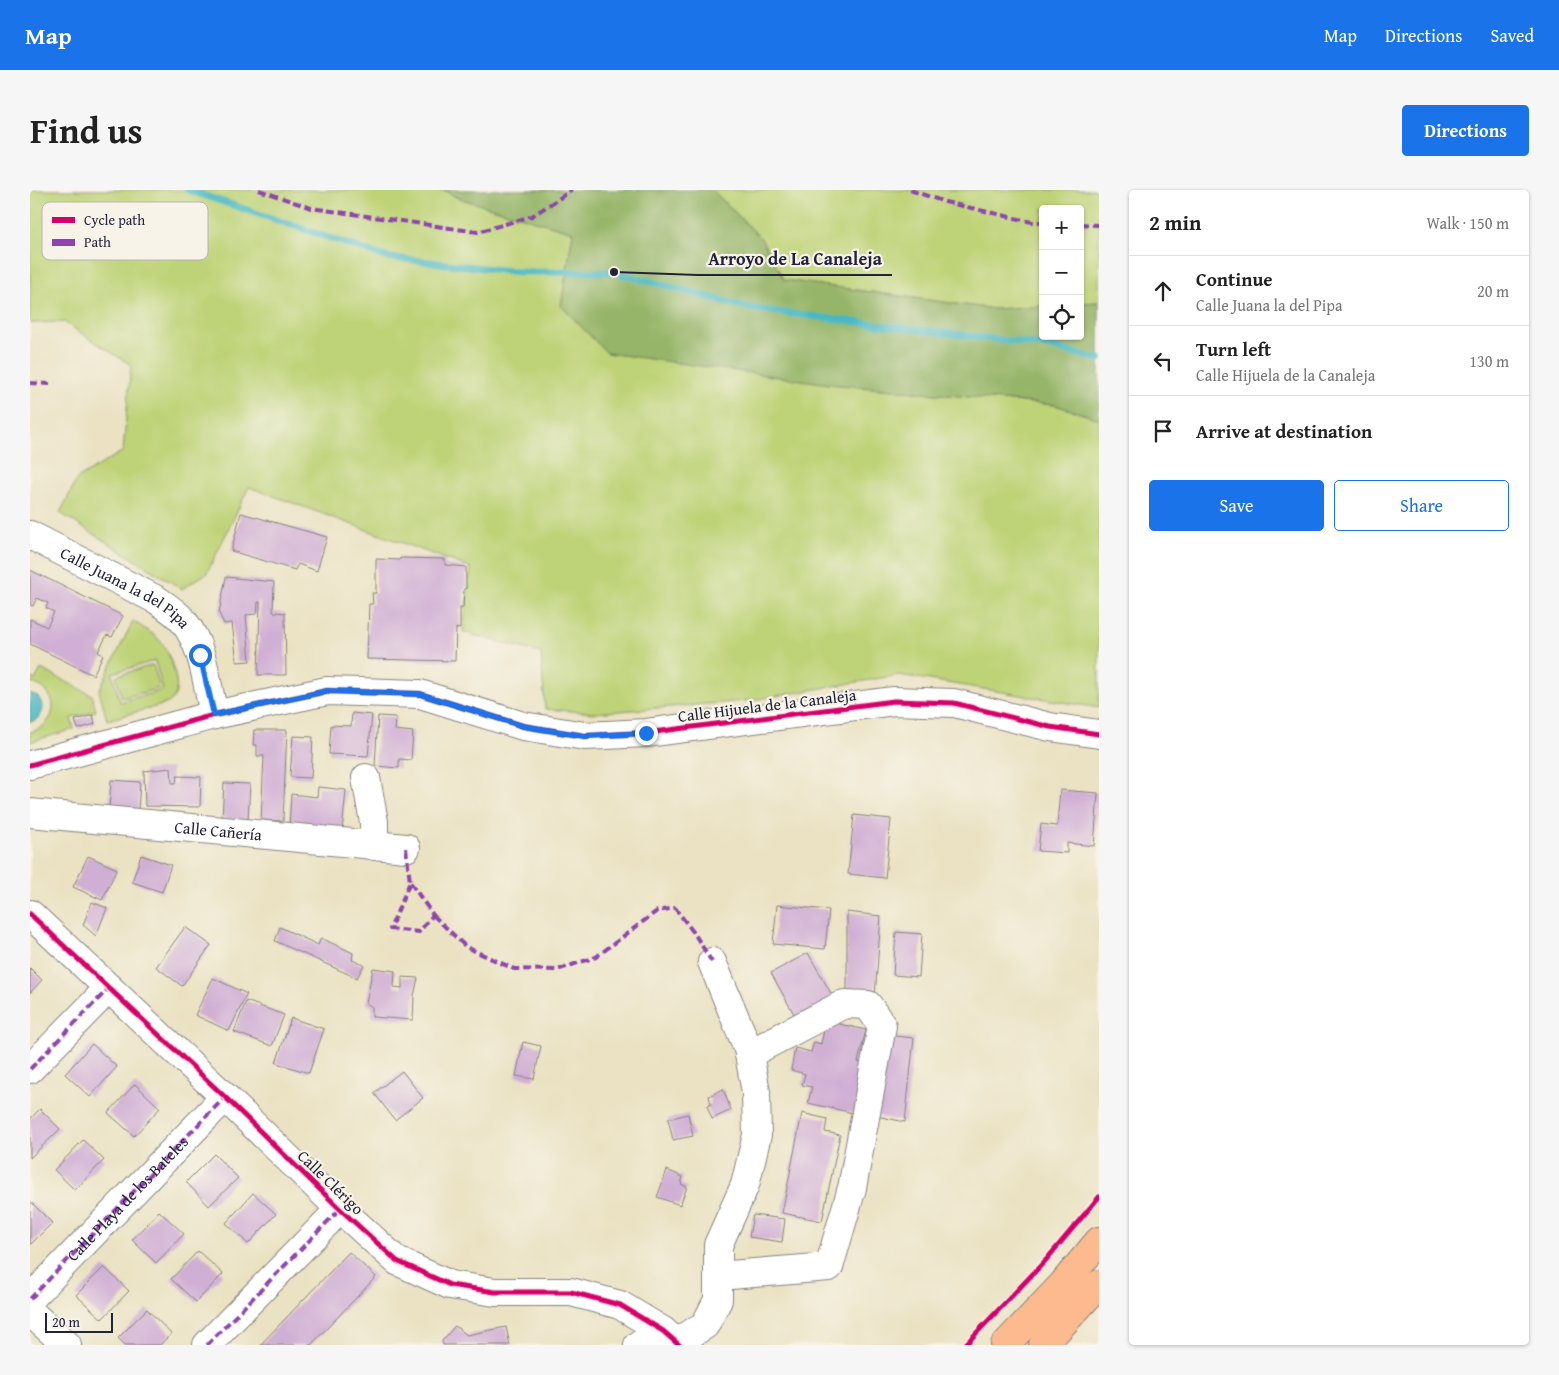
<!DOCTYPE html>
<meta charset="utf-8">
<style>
:root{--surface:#fff;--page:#f6f6f6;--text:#222;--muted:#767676;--line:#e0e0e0;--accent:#1a73e8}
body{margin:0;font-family:"Gentium Book Plus",serif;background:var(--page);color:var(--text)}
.controls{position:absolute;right:15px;top:15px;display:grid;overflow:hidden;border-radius:5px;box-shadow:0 1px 4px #0004}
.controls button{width:45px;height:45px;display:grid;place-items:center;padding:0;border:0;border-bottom:1px solid var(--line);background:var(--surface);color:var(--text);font:25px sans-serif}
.scale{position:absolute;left:15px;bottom:12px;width:68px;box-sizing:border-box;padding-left:5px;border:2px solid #22223b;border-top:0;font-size:14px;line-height:18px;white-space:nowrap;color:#22223b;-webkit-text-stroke:4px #f7f3e8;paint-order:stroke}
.stop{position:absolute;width:15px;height:15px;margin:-11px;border:4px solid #1a73e8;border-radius:50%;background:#fff}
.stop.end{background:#1a73e8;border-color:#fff;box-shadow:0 1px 5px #0008}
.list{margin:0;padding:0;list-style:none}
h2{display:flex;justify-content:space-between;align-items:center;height:65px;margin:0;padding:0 20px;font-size:21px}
h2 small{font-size:16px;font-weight:400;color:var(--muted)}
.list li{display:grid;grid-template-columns:32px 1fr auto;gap:15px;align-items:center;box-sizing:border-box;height:70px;padding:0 20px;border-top:1px solid var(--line)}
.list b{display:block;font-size:19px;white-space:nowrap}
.list p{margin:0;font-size:16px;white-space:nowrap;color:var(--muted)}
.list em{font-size:16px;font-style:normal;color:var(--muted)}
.actions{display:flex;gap:10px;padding:15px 20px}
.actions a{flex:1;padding:11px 0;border:1px solid var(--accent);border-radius:5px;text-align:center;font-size:18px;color:var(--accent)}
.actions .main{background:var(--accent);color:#fff}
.icon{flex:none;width:28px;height:28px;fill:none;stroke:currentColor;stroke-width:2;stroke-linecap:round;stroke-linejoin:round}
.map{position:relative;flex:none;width:1069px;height:1155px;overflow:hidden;border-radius:5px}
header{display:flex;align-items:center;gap:30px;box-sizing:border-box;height:70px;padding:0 25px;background:var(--accent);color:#fff}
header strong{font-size:24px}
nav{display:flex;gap:28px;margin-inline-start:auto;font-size:18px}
.intro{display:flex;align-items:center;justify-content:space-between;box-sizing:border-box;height:120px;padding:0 30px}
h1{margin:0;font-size:35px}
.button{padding:12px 22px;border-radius:5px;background:var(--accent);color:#fff;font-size:18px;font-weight:700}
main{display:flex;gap:30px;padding:0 30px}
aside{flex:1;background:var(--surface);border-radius:5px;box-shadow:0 1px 4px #0004}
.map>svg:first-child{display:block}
.green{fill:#bed377;stroke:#707a59;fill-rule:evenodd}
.forest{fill:#96b568;stroke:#5c6c52}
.water{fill:#49b8bf;stroke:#366d7d}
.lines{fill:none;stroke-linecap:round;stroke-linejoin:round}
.stream{stroke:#49b8bf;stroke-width:7}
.building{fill:#d0afd4}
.minor-casing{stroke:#86827f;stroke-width:30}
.major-casing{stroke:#86827f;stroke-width:30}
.minor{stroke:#fff;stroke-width:28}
.major{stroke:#fcba8e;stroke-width:28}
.quiet{stroke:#8e44ad;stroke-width:4;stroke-dasharray:8 4;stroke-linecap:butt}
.cycleway-casing{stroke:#f7f3e8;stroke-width:8}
.cycleway{stroke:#d6006c;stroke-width:5}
.route{stroke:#1a73e8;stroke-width:6}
.labels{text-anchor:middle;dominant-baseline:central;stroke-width:4.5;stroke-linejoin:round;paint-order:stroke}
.street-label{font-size:16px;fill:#22223b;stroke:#f7f3e8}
.key{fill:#f7f3e8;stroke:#b7b4b4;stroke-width:1}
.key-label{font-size:14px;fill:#22223b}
.leader{fill:none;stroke:#22223b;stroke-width:2}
.callout-dot{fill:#22223b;stroke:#f7f3e8;stroke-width:2}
.callout-label{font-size:18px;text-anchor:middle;font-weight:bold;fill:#22223b;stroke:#f7f3e8;stroke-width:4.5;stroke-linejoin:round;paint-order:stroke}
</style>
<header>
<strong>Map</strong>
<nav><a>Map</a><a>Directions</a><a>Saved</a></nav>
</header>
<div class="intro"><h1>Find us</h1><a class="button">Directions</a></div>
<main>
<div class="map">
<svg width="1069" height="1155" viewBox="0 0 1069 1155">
<rect width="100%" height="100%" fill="#f7f3e8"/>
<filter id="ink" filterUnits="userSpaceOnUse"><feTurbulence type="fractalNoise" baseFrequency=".02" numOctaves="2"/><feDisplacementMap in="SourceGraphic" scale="10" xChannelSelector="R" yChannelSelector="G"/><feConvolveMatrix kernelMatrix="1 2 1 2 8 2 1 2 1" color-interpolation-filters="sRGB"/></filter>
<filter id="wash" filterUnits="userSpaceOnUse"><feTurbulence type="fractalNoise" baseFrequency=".0096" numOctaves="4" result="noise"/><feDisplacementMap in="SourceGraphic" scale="20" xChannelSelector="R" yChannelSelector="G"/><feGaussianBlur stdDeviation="1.12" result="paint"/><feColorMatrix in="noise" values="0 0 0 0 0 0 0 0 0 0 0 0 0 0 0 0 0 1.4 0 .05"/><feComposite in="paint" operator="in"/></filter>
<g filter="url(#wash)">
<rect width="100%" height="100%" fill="#ebe2c3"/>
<g class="green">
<polygon points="0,0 413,0 428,8 543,42 531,116 799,194 1025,215 1069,229 1069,518 869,485 716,511 564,523 515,519 511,463 433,442 441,378 219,297 177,383 152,399 30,323 47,289 93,261 101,175 34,132 0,133"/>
<polygon points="682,0 1069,0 1069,112 1050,113 1050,19 1013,19 1013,116 964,119 754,90 730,47"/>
<path d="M103,431C113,438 124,443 132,453C139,462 149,490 146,502C145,508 141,511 136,514L77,530L69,500ZM125,471L133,500L90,512L82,483Z"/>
<polygon points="123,475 130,498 92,508 86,486"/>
<path d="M11,479L62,505L66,521L41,528L44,539L0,552V542C18,539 31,518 17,502C13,496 6,495 0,492V487L5,490Z"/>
</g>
<polygon class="forest" points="413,0 682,0 730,47 754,90 964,119 1013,116 1013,146 1050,146 1050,113 1069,112 1069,229 1025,215 799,194 577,163 531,116 543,42 428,8"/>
<path class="water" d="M0,503L8,506L13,516C13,524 9,530 0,532Z"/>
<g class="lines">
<polyline class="stream" points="158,0 356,67 489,82 584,82 724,119 1011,155 1069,169"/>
</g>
<g id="blocks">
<g class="building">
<polygon points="211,323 297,347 287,381 268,374 265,380 201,361"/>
<polygon points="370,368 415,369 415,375 436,377 436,399 434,399 433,418 430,418 430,439 426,438 425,471 337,469 339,414 343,414 342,403 346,403 346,369 370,370"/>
<polygon points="0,380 93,426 82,447 77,445 68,462 73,465 63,485 0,454 0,429 17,437 24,422 16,418 18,413 7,408 3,416 0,415"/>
<polygon points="196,387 244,392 243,422 255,423 256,485 228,485 230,412 228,412 227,424 216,425 220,471 207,472 202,433 194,434 189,423"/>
<polygon points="322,523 342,525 338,566 299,564 301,535 321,536"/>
<polygon points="63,525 65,534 48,539 45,530"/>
<polygon points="348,526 366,527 365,540 383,542 381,570 369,569 369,578 345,576"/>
<polygon points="224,540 257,540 253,631 231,630 234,566 227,566 227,555 223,555"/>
<polygon points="263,546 283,547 281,588 260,587"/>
<polygon points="141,578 142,593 146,593 147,586 171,587 170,617 115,616 114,581"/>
<polygon points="81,590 110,592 108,621 79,619"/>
<polygon points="194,593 220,594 218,631 192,629"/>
<polygon points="288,597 316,600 312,642 259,638 261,604 287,607"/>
<polygon points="1030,600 1068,603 1064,656 1037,653 1037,663 1008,661 1011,634 1027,636"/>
<polygon points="824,625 861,629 855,688 818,684"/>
<polygon points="111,665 141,675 132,702 102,692"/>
<polygon points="58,666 87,679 72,710 43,697"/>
<polygon points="62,712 77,718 66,746 53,735"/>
<polygon points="747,715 799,720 795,759 743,754"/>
<polygon points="817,722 851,726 845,807 817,804"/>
<polygon points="155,737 181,755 152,796 126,777"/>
<polygon points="250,737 288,755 291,748 323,763 322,770 334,775 327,788 245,751"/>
<polygon points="866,742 892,744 889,787 863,785"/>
<polygon points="778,763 806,812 769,833 741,783"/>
<polygon points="0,778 12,790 0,803"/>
<polygon points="343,778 365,781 364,797 372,798 372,787 388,788 384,806 383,830 342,827 342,817 336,813"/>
<polygon points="183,788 217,804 199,841 165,825"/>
<polygon points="216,811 254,825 242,856 204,842"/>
<polygon points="261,828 294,839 279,883 246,873"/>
<polygon points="796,831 836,840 828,872 839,875 828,924 778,913 782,897 772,895 775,884 761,880 765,858 781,862 784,852 791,854"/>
<polygon points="855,845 884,848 875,932 842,925"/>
<polygon points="493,852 511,856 504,889 486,886"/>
<polygon points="62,854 87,877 60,907 35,884"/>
<polygon points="372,881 393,908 365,930 344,903"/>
<polygon points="105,894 130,918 104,946 78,923"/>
<polygon points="693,899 701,920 682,929 677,916 681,914 679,906"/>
<polygon points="10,919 30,939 0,968 0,929"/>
<polygon points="772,923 797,929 795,942 810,945 792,1031 752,1023"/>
<polygon points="658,924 663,946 643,950 638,929"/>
<polygon points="53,950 74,970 45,1000 24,980"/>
<polygon points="184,964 208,988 179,1016 156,992"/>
<polygon points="637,980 653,987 651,994 657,997 650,1015 627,1007"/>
<polygon points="223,1003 246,1024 218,1054 196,1033"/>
<polygon points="0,1011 22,1033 0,1055"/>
<polygon points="129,1021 154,1044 126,1073 102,1050"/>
<polygon points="723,1025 755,1029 752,1052 719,1047"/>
<polygon points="168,1061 193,1084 166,1112 141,1089"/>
<polygon points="319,1062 346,1087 281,1155 230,1155"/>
<polygon points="74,1077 99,1101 72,1129 46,1105"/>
<polygon points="117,1119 141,1144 130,1155 95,1155 88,1148"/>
<polygon points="425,1136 437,1145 476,1137 480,1155 413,1155 412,1151"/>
</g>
</g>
</g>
<g filter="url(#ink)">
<use href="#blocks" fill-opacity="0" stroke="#86827f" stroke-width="1"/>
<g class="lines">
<defs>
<g id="minor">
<path id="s1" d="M0,345L127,410C136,416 147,423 154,432C174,457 177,495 184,525"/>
<polyline points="0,575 184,525 297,501 390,504 493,536 555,546 616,543 864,511 924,513 1020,537 1069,544"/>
<polyline points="336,588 344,632 344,656"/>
<path id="s2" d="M0,623L376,658"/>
<polyline points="0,724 195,907 310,1019 367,1071 420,1095 465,1102 541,1102 590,1115 633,1141 649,1155"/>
<polyline points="0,879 79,798"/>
<polyline points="688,1086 799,1077 822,998 852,836 838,815 814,814 719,864"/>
<polyline points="0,1109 195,907"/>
<polyline points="0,1122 37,1155"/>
<polyline points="646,1153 675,1135 688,1110 688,1055 715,995 727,945 726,902 718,859 682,772"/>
<polyline points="177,1155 310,1019"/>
<polyline points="608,1155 633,1141"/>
</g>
<g id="major">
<polyline points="975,1155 1033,1094 1069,1051"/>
<polyline points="1013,1155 1069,1094"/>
</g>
</defs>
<use href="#minor" class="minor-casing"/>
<use href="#major" class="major-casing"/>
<use href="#minor" class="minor"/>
<use href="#major" class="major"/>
<g class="quiet">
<polyline points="229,0 281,18 448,42 502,26 542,0"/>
<polyline points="880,0 915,12 1002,32 1013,32"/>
<polyline points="1050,34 1069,35"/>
<polyline points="0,193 20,194"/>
<polyline points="376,658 380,692 360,739 389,742 403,725 380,692"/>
<polyline points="403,725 436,757 484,779 527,780 566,767 627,721 645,718 664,743 682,772"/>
<polyline points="0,879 79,798"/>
<path id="s3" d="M0,1109L195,907"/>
<polyline points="177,1155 310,1019"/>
</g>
<defs>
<g id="cycleway">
<polyline points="0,575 184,525 297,501 390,504 493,536 555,546 616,543 864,511 924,513 1020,537 1069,544"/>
<polyline points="0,724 195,907 310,1019 367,1071 420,1095 465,1102 541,1102 590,1115 633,1141 649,1155"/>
<polyline points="935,1155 1016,1070 1069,1007"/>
</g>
</defs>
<use href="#cycleway" class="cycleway-casing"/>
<use href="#cycleway" class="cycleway"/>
</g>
</g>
<g class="lines" filter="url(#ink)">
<polyline class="route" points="170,465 184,525 297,501 390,504 493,536 555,546 616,543"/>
</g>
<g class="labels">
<g class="street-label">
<text stroke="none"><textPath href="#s1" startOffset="109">Calle Juana la del Pipa</textPath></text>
<text transform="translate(737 515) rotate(-7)">Calle Hijuela de la Canaleja</text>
<text stroke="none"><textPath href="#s2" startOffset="189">Calle Cañería</textPath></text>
<text transform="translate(301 992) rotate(44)">Calle Clérigo</text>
<text stroke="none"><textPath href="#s3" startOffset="140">Calle Playa de los Bateles</textPath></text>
</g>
</g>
<rect x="12" y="12" width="166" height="58" rx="8" class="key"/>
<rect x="22" y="27" width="23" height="6" fill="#d6006c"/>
<rect x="22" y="49" width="23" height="7" fill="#8e44ad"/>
<g class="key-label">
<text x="54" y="35">Cycle path</text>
<text x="54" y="57">Path</text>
</g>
<path class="leader" d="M584 82L668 85H862"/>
<circle class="callout-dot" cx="584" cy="82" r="5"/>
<g class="callout-label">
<text x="765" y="75">Arroyo de La Canaleja</text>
</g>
</svg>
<div class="controls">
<button>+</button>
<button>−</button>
<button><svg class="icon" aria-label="locate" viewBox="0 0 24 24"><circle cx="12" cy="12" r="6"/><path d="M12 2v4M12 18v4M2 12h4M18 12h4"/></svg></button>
</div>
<div class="scale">20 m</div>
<div class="stop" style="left:170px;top:465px"></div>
<div class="stop end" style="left:616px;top:543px"></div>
</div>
<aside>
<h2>2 min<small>Walk · 150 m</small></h2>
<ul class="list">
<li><svg class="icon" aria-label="ahead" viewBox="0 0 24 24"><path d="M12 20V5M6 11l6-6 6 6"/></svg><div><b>Continue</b><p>Calle Juana la del Pipa</p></div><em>20 m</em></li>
<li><svg class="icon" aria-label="left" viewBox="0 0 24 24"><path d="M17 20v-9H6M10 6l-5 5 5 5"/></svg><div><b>Turn left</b><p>Calle Hijuela de la Canaleja</p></div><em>130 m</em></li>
<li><svg class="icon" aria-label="arrive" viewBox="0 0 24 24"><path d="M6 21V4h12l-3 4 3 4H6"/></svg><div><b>Arrive at destination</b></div></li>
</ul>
<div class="actions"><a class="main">Save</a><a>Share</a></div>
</aside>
</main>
